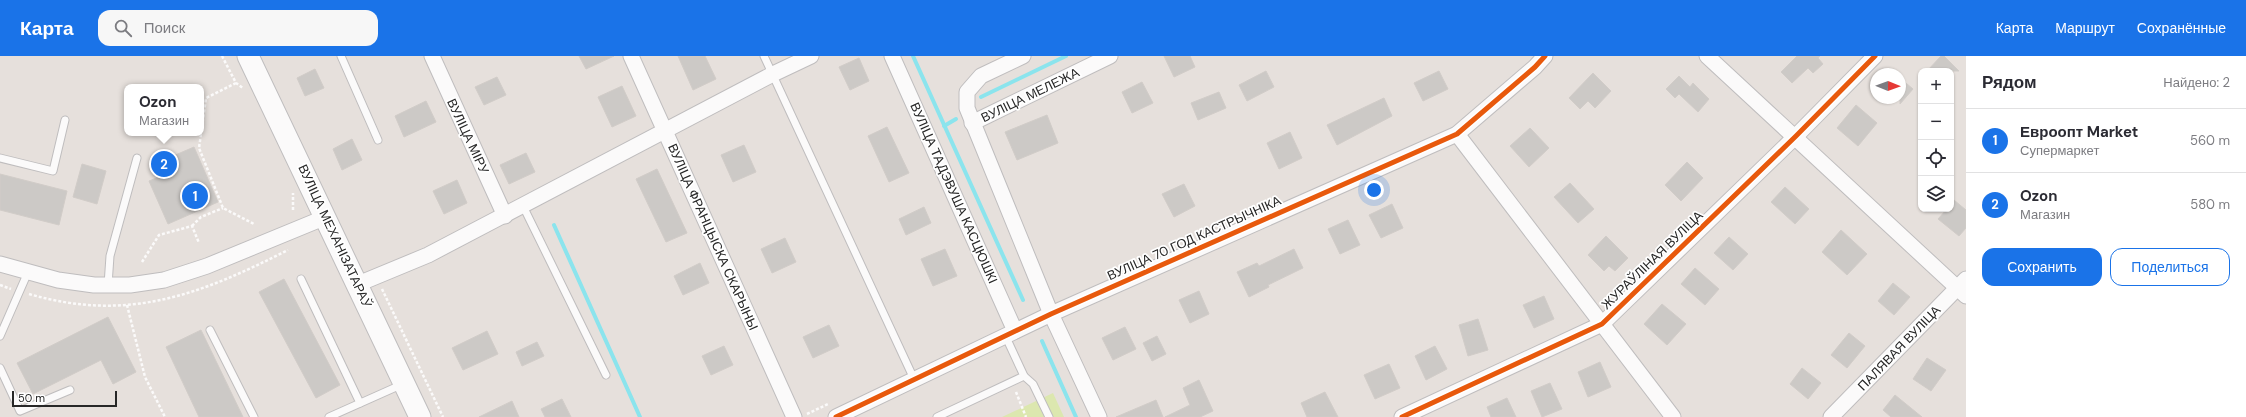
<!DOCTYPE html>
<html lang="ru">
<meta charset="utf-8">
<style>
:root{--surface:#fff;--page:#f7f7f7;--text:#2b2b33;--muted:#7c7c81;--line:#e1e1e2;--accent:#1a73e8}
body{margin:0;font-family:"DM Sans",sans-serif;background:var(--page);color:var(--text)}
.controls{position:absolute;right:12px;top:12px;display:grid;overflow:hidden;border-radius:8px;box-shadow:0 1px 3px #0004}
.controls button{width:36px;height:36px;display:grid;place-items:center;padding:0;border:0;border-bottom:1px solid var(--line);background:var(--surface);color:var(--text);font:20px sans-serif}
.compass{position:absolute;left:1870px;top:12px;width:36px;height:36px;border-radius:50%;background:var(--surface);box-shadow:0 1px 3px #0004;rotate:91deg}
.scale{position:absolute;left:12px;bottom:10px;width:105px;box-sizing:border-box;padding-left:4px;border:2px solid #272727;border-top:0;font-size:11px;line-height:14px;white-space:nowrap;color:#272727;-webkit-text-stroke:3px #fff;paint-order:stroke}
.you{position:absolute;left:1374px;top:134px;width:14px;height:14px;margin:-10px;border:3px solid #fff;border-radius:50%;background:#1a73e8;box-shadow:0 0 0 6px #1a73e833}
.badge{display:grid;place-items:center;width:26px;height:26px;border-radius:50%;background:var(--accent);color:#fff;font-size:13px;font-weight:700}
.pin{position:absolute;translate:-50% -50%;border:2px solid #fff;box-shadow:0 1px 4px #0006}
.popup{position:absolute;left:124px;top:28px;width:80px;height:52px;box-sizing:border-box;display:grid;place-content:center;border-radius:8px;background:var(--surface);filter:drop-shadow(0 1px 3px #0005);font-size:13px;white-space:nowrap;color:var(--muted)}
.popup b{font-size:15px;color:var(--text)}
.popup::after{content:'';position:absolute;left:50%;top:100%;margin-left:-8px;border:8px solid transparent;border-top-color:var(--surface)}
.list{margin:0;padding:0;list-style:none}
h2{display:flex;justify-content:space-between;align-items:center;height:52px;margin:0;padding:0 16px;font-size:17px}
h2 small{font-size:13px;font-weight:400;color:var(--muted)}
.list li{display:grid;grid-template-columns:26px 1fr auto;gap:12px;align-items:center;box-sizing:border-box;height:64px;padding:0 16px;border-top:1px solid var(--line)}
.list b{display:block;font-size:15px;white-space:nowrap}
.list p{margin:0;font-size:13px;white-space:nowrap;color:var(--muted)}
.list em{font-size:13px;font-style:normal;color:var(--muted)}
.actions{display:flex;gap:8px;padding:12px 16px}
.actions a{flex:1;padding:9px 0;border:1px solid var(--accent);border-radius:12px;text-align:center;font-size:14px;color:var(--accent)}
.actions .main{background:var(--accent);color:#fff}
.icon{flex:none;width:22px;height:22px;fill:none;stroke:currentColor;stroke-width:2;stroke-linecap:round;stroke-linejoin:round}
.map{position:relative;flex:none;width:1966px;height:361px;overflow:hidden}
header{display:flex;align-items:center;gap:24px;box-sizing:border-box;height:56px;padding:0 20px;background:var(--accent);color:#fff}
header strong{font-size:19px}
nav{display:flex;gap:22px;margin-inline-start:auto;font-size:14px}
.search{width:280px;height:36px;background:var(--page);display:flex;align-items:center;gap:10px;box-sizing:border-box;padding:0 14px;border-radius:12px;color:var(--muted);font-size:15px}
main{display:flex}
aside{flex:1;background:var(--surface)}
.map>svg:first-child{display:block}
.pitch{fill:#dce7af}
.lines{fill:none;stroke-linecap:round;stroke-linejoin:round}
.stream{stroke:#8be4ed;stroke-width:4}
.building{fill:#ccc9c6;stroke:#d1ccc8}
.lane-casing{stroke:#bfbdbe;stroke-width:9}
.street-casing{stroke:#bfbdbe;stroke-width:17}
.secondary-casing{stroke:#bfbdbe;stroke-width:23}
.path{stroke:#fbfafa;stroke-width:2.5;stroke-dasharray:3 2;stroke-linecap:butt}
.lane{stroke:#fbfafa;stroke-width:7}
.street{stroke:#fbfafa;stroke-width:15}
.secondary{stroke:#fbfafa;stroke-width:21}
.cycleway-casing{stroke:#fff;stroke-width:8}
.cycleway{stroke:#e8590c;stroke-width:5}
.labels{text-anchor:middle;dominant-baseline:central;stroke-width:3.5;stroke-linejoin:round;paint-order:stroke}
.street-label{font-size:13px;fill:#272727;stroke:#fff}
</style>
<header>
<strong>Карта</strong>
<div class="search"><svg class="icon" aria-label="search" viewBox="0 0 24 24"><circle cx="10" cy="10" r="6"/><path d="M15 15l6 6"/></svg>Поиск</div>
<nav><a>Карта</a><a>Маршрут</a><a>Сохранённые</a></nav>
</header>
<main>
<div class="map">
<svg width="1966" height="361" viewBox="0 0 1966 361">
<rect width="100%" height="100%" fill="#e6e0dc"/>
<polygon class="pitch" points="1053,337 1064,361 1002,361"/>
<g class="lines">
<g class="stream">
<polyline points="913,0 1023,244"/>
<polyline points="981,41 1066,0"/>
<polyline points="944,70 956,63"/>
<polyline points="554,169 640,361"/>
<polyline points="1042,285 1076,361"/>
</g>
</g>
<g class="building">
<polygon points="579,0 614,0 586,13"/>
<polygon points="678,0 705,0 716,23 693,34"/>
<polygon points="1164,0 1190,0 1195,11 1174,21"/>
<polygon points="1797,0 1820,0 1818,2 1823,8 1813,17 1808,12 1792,27 1781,16"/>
<polygon points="1941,0 1944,0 1959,15 1927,15"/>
<polygon points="859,2 869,25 850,34 839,11"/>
<polygon points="315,13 324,32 305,40 297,22"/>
<polygon points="1266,15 1274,31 1247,45 1239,29"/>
<polygon points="1439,15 1448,33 1423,45 1414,27"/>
<polygon points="1593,17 1611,35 1595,52 1588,45 1580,53 1569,42"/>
<polygon points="1679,20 1690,31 1693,27 1709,43 1698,56 1679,38 1675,42 1666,33"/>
<polygon points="497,21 506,39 484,49 475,31"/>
<polygon points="1900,22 1913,33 1900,48"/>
<polygon points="1142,26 1153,47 1132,57 1122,36"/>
<polygon points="622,30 636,60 612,71 598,41"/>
<polygon points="1219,36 1226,52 1198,64 1191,47"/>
<polygon points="1384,42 1392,60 1337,89 1327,69"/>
<polygon points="426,45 436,66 404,81 395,60"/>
<polygon points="1856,49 1877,67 1858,90 1837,72"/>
<polygon points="1047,59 1058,87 1017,104 1005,76"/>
<polygon points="887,71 909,117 889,126 868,80"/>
<polygon points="1530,72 1549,92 1529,111 1510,90"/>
<polygon points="1290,76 1302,102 1279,113 1267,87"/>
<polygon points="352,83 362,104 342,114 333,93"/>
<polygon points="744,89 756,116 733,126 721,99"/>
<polygon points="194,91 218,146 168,168 149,125 164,119 159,106"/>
<polygon points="526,97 535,116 509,128 500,109"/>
<polygon points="1687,106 1703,122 1681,145 1665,129"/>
<polygon points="82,108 106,115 97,148 73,141"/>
<polygon points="657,113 687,177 666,186 636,123"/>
<polygon points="0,118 67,135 59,169 0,154"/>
<polygon points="457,124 467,147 444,158 433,135"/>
<polygon points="1570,127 1594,153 1578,167 1554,141"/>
<polygon points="1184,128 1195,150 1174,161 1162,138"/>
<polygon points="1785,131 1809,153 1795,168 1771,146"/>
<polygon points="1954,144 1966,154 1966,172 1959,180 1938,163 1947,153 1951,153 1951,148"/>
<polygon points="1392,148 1403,172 1381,182 1369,159"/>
<polygon points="924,151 931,167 906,179 899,163"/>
<polygon points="1348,164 1360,189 1340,198 1328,173"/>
<polygon points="1841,174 1867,198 1847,219 1822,196"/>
<polygon points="1606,180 1628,202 1615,215 1609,210 1604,215 1588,199"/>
<polygon points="1729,181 1748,198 1733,214 1714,197"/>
<polygon points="785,182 796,206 772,217 761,193"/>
<polygon points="945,193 957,220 933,230 921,203"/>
<polygon points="1294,193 1303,212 1268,229 1269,231 1249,241 1237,216 1257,207 1259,210"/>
<polygon points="700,207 709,227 683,239 674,220"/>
<polygon points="1695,212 1719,233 1705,249 1681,228"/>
<polygon points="284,223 340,329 316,342 259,236"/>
<polygon points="1893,227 1910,241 1894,259 1878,245"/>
<polygon points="1199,235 1209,258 1190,267 1179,244"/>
<polygon points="1544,240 1554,263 1534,272 1523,249"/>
<polygon points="1662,248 1686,268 1667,289 1644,268"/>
<polygon points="108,261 136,316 113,328 101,304 33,338 17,307"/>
<polygon points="1478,263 1488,294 1468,300 1459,269"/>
<polygon points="829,269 839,290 813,302 803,281"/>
<polygon points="1125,271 1136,293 1113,304 1102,282"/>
<polygon points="201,274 243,361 199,361 166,291"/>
<polygon points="487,275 498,298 463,314 452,292"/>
<polygon points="1849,277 1865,290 1847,312 1831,299"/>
<polygon points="1157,280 1166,298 1152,305 1143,287"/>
<polygon points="537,286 544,300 522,310 516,296"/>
<polygon points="724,290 733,309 711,319 702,300"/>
<polygon points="1435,290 1447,313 1426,324 1415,300"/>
<polygon points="1927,302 1946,314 1931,335 1913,323"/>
<polygon points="1600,306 1611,331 1588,341 1578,316"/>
<polygon points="1389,308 1400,332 1375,343 1364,319"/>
<polygon points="1802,312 1821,327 1808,343 1790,328"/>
<polygon points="1199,324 1213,355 1200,361 1165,361 1190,349 1183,332"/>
<polygon points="1550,327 1562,353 1542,361 1531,335"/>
<polygon points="1325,336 1338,361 1307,361 1301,347"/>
<polygon points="1895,339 1922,361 1891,361 1883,354"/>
<polygon points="1507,342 1516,361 1491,361 1487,351"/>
<polygon points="562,343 571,361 545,361 541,353"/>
<polygon points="1156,344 1163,361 1116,361"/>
<polygon points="512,345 519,361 479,361"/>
</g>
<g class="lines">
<defs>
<g id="lane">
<polyline points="341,0 378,84"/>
<polyline points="764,0 914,323"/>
<polyline points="0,102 53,115 65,64"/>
<polyline points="523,150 606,319"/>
<polyline points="301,223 360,347"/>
<polyline points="108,229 110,200 137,102"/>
<polyline points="210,274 254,361"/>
<polyline points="0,280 28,216"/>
<polyline points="0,312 20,355 70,334"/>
<polyline points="1024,320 1033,328 1049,361"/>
<polyline points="329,361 403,328"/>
<polyline points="937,361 1024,320 1005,279"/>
</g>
<g id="street">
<polyline points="432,0 505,160"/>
<polyline points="631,0 794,361"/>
<polyline points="892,0 1015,275"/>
<polyline points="1023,0 981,20 967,36 967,52 1051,258 1099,361"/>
<polyline points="1707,0 1966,240"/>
<polyline points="972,67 1110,0"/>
<polyline points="1457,78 1673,361"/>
<polyline points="0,208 58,224 94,229 130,229 164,224 207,210 326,161"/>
<polyline points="358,228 428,199 773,18 811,0"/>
<polyline points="836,361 1051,258 1457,78 1535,11 1545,0"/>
<polyline points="1402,361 1602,268 1796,80 1875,0"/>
<polyline points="1831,361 1966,223"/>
</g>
<polyline id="secondary" points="248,0 420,361"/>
</defs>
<use href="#lane" class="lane-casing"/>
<use href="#street" class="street-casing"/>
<use href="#secondary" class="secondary-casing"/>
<g class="path">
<polyline points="222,0 236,27 243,32"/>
<polyline points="236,27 206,42 199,92 223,152 254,168"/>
<polyline points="293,154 293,137"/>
<polyline points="192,170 201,161 223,152"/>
<polyline points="142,206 159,179 192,170 199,187"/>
<polyline points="0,229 11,233"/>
<polyline points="382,233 443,361"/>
<path d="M29,238C129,267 201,238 288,194"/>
<polyline points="127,249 145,321 165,361"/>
<polyline points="1016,336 1026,361"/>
<polyline points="807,358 828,348"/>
</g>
<use href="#lane" class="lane"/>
<use href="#street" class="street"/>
<use href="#secondary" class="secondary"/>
<defs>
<g id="cycleway">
<polyline points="836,361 1051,258 1457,78 1535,11 1545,0"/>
<polyline points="1402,361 1602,268 1796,80 1875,0"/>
</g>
</defs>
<use href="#cycleway" class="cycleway-casing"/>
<use href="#cycleway" class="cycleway"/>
</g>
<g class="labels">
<g class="street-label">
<text transform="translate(1030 39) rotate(-26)">ВУЛІЦА МЕЛЕЖА</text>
<text transform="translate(468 80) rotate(65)">ВУЛІЦА МІРУ</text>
<text transform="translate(954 137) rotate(66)">ВУЛІЦА ТАДЭВУША КАСЦЮШКІ</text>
<text transform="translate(335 180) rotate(65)">ВУЛІЦА МЕХАНІЗАТАРАЎ</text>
<text transform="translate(713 181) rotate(66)">ВУЛІЦА ФРАНЦЫСКА СКАРЫНЫ</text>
<text transform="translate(1194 182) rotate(-24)">ВУЛІЦА 70 ГОД КАСТРЫЧНІКА</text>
<text transform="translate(1652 204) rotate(-44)">ЖУРАЎЛІНАЯ ВУЛІЦА</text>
<text transform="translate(1899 292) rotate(-46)">ПАЛЯВАЯ ВУЛІЦА</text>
</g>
</g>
</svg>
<div class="controls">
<button>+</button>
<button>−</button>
<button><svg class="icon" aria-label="locate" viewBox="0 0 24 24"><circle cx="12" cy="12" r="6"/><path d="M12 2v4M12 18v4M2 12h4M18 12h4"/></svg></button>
<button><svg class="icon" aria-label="layers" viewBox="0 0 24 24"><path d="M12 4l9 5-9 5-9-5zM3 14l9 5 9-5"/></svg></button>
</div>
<svg class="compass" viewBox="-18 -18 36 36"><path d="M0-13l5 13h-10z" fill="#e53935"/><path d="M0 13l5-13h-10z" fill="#7c7c81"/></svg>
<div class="scale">50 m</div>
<div class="you"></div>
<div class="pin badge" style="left:195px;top:140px">1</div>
<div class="pin badge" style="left:164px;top:108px">2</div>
<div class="popup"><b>Ozon</b>Магазин</div>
</div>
<aside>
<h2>Рядом<small>Найдено: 2</small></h2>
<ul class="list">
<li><span class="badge">1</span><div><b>Евроопт Market</b><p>Супермаркет</p></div><em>560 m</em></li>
<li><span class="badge">2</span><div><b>Ozon</b><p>Магазин</p></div><em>580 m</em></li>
</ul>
<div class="actions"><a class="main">Сохранить</a><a>Поделиться</a></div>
</aside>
</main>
